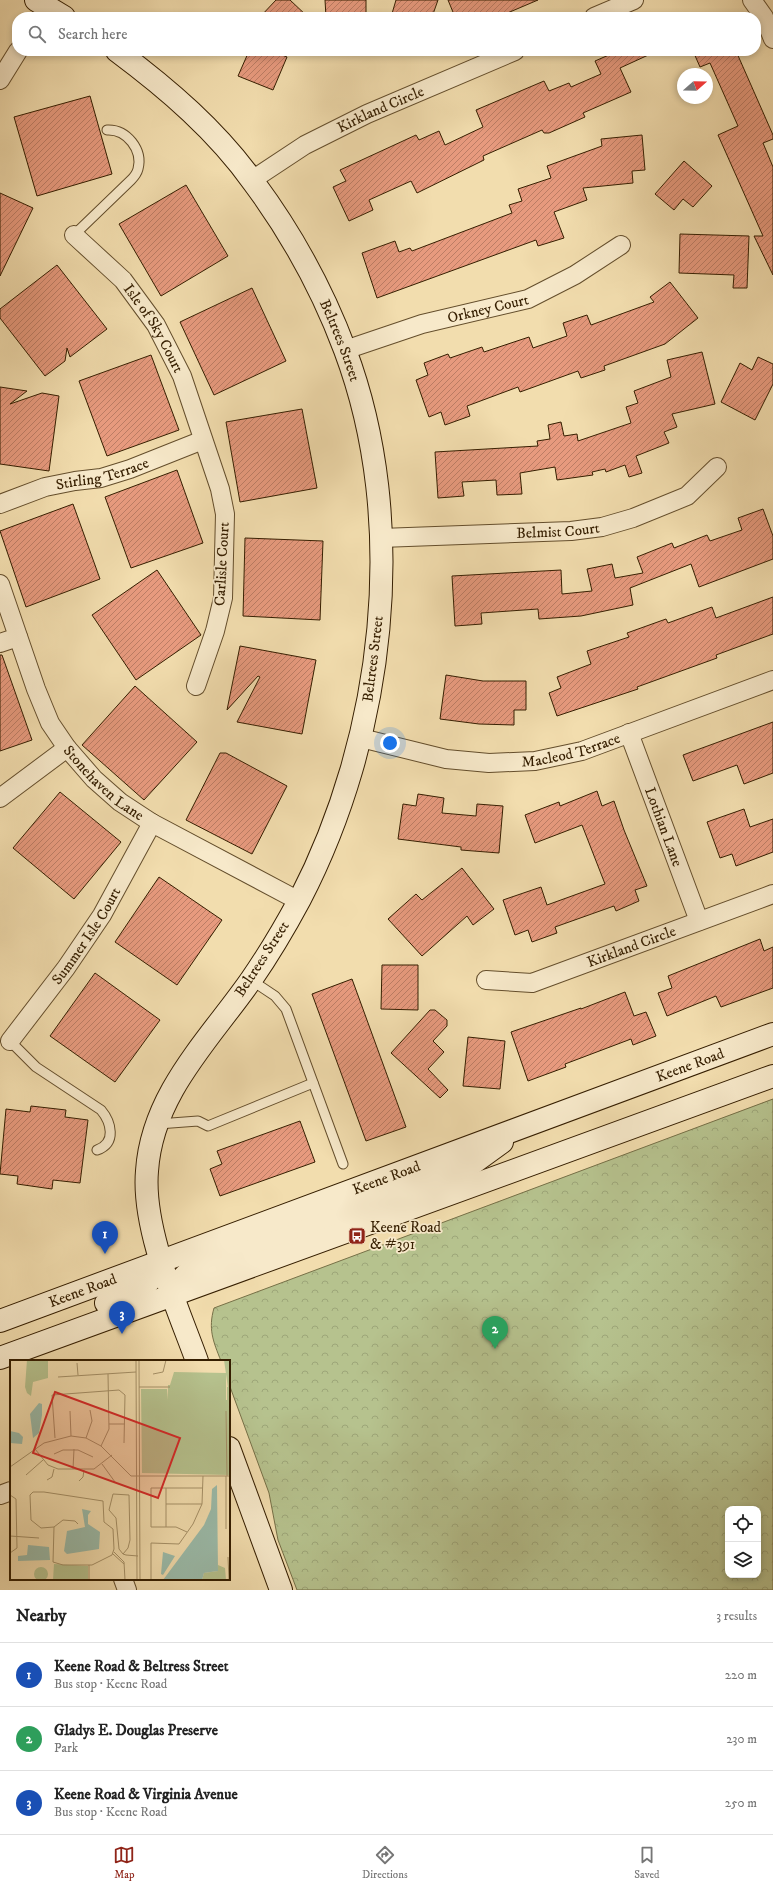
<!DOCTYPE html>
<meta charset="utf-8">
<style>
:root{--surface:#fff;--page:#f6f6f6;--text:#222;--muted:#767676;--line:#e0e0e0;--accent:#8f2418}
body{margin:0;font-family:"IM FELL DW Pica",serif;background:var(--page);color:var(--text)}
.controls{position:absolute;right:12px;bottom:12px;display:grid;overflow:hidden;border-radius:8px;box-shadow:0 2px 6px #0003}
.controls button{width:36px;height:36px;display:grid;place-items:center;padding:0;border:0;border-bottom:1px solid var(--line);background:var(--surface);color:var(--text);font:20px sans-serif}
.compass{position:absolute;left:677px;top:68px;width:36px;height:36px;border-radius:50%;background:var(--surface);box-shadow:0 2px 6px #0003;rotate:70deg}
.you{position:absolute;left:390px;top:743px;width:14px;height:14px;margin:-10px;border:3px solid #fff;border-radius:50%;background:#1a73e8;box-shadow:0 0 0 6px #1a73e833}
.badge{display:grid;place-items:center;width:26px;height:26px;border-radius:50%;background:var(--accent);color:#fff;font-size:13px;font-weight:700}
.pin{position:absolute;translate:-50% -33px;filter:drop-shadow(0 1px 2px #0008)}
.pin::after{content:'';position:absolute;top:21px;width:14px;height:12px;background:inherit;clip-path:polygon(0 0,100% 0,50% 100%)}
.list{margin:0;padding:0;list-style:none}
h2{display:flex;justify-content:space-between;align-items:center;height:52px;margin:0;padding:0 16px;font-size:17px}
h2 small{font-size:13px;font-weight:400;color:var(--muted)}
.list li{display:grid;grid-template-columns:26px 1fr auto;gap:12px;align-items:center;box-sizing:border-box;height:64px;padding:0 16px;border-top:1px solid var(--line)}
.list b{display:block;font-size:15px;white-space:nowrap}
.list p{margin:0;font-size:13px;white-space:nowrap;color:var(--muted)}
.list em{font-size:13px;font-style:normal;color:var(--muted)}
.icon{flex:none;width:22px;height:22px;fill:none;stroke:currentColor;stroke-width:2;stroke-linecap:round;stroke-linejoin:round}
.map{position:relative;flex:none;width:773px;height:1590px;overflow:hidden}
.search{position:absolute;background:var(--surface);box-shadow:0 2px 6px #0003;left:12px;right:12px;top:12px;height:44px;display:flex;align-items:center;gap:10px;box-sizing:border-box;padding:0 14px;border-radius:16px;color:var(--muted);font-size:15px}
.sheet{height:244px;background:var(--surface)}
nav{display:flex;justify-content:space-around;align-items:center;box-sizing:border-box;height:56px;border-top:1px solid var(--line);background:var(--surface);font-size:11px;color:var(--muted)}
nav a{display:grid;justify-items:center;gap:2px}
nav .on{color:var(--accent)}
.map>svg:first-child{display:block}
.forest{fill:url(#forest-crowns);stroke:#767047;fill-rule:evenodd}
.building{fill:url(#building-hatch);stroke:#351e00}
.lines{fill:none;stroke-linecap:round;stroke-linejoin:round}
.lane-casing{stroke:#644e2c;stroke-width:11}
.street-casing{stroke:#644e2c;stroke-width:20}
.secondary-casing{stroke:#351e00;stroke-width:24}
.lane{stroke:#f7e9ca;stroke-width:9}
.street{stroke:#f7e9ca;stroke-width:18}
.secondary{stroke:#f7e9ca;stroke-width:22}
.labels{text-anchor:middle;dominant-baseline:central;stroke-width:3.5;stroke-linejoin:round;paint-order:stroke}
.street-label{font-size:15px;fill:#351e00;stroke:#f7e9ca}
.poi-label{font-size:15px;fill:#351e00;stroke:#f7e9ca;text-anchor:start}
.inset-road{fill:none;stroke:#a69168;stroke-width:1}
.view{fill:#d62828;fill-opacity:0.15;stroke:#d62828;stroke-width:2}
.inset-edge{fill:none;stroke:#351e00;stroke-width:2}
</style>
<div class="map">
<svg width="773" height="1590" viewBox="0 0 773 1590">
<defs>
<pattern id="forest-crowns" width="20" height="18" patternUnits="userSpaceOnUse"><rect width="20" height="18" fill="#b6c28e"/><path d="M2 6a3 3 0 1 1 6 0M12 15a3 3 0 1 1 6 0" fill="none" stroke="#9da679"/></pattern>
<pattern id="building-hatch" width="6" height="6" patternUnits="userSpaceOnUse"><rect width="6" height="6" fill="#e79a7e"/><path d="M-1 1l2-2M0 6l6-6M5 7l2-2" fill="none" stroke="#bc7d65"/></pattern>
</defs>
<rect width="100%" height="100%" fill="#f2ddae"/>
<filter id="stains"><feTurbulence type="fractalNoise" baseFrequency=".005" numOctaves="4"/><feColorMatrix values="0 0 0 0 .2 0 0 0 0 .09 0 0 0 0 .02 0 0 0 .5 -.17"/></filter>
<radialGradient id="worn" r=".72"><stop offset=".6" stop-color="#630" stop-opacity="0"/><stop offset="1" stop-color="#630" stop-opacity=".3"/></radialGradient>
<path class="forest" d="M773,1099V1590H297L278,1540L269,1493L229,1384V1361H221C213,1341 208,1329 214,1308ZM728,1509H758V1575H728Z"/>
<g class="building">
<polygon points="276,0 290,0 308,17 260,17"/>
<polygon points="325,0 366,0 366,17 326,17"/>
<polygon points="396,0 438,0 432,17 391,17"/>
<polygon points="448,0 538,0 498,17 455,17"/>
<polygon points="249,51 272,51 287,57 273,90 238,76"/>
<polygon points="618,51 657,51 620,68 631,92 583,113 585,117 549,133 544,133 542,130 483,156 484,160 417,193 411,181 369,200 373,210 349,221 333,187 346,181 340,170 416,135 419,140 439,131 445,145 483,127 476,110 544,81 549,91 569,83 571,87 601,74 595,61"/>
<polygon points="693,51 736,51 773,135 773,139 763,143 773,167 773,275 754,236 763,236 718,135 738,126 710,63 700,67"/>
<polygon points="90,96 112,174 37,196 14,117"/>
<polygon points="642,135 645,170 632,171 633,183 583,188 587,200 554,212 564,238 538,246 536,240 377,298 362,253 395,241 399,252 410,248 412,251 512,213 509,205 522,201 518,189 551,178 547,166 602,146 601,139"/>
<polygon points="684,161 712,186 693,207 683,199 674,210 655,194"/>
<polygon points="186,185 228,256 161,296 119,224"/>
<polygon points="0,193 33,208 0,276"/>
<polygon points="680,234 749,236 747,288 733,288 734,275 679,273"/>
<polygon points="57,265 107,329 70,357 67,348 65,361 45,376 0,318 0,309"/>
<polygon points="670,282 698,318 665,344 604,366 605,370 581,378 578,371 520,392 518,387 467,406 470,416 445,425 441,412 429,417 416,380 428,375 424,363 448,354 450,358 482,347 484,352 529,337 533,348 567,336 563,323 587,315 591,325 654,302 650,297"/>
<polygon points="252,288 286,361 214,395 180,322"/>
<polygon points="702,352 715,404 672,414 677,427 664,432 669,443 636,456 642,473 629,477 625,465 606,472 605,469 592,472 593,475 557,480 555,467 520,473 522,494 497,495 496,480 462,482 464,496 438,498 435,452 538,446 537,441 550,439 548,425 561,422 564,436 577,434 578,441 631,423 626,407 638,403 634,391 671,377 667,360"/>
<polygon points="151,355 179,430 107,456 79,381"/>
<polygon points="758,357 773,364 773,384 755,420 721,402 740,363 752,370"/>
<polygon points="0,387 27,391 10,404 42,393 59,396 49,471 0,464"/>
<polygon points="302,409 317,488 240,502 226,422"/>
<polygon points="177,470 203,543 131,568 105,497"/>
<polygon points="73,504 100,579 26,607 0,531"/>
<polygon points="763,509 773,536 773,559 699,587 691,564 630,588 633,605 581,616 539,619 538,609 481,613 482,624 455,626 452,576 561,570 562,594 592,591 587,569 612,564 615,578 643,573 637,557 672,543 674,548 707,535 710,541 742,530 738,518"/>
<polygon points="245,538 323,541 320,620 243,616"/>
<polygon points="157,570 201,635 136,680 92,615"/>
<polygon points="773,597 773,634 716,655 717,658 637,687 638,689 557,716 549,693 561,688 557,677 591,664 587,651 629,637 627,633 666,619 668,623 712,607 716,618"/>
<polygon points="240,646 316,660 302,734 237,722 260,677 258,676 227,710"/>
<polygon points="0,655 2,655 32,740 0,751"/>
<polygon points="446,675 483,681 526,681 526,710 514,710 514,725 479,724 440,719"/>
<polygon points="135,686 197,742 144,800 82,745"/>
<polygon points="773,722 773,773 744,784 737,765 693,781 683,755"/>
<polygon points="220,753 226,753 287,786 252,854 186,820"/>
<polygon points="597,791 602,806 614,801 624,830 647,886 635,890 639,901 616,911 614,906 555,927 557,933 532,942 528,930 515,935 503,900 541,887 547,905 605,884 582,825 535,843 525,815 559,802 560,806"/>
<polygon points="60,792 121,842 74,899 13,848"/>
<polygon points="418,794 444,798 442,813 476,816 477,804 503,806 499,853 461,850 461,847 398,839 403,804 416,806"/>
<polygon points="744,809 750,827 773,819 773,852 736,866 732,854 720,858 707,822"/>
<polygon points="462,868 494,909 473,925 467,916 422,956 388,919 416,894 422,900"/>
<polygon points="159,877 222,920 177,985 115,942"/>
<polygon points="760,939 764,951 773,947 773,988 721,1007 716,996 667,1016 658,993 672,988 668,976"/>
<polygon points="382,965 418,965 418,1010 381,1009"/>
<polygon points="95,973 160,1020 115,1082 50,1036"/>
<polygon points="352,979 406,1127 366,1141 312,994"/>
<polygon points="625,992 634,1016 646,1012 656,1036 633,1045 631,1039 565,1064 566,1067 528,1081 511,1032 581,1008 581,1009"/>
<polygon points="430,1010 435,1010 447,1020 447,1026 433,1041 444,1052 428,1069 448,1090 440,1098 391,1053"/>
<polygon points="468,1037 505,1041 500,1089 463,1086"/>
<polygon points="31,1106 66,1110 65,1117 88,1120 80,1183 53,1180 52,1189 17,1184 18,1176 0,1174 6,1109 30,1112"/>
<polygon points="300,1121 315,1162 220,1196 210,1169 222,1164 217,1151"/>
</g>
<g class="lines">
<defs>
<g id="lane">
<path d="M74,235L131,180C134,177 137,173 138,169C143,150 127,129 107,130"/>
<polyline points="251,980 275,996 286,1009 343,1164"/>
<path d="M10,1041L36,1067L101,1110C111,1122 117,1143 97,1150"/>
<polyline points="158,1124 198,1121 208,1126 313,1083"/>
</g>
<g id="street">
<polyline points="752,0 764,17 773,39"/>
<polyline points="594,17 634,0"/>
<polyline points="0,80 18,51"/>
<path id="s1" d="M252,180L305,145L367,114L515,51"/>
<path id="s2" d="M74,235L123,280L156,325L182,376L220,489L225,514L223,598L215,631L196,686"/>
<path id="s3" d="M345,350L422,324L528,299L575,275L621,245"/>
<path id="s4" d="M0,504L45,487L75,481L101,478L130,469L203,440"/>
<path id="s5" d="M381,538L571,531L602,527L633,518L687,496L717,467"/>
<path id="s6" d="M0,584L36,689L50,723L67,748L94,779L120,802L152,823L299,901"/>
<polyline points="0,643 18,637"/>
<path id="s7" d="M629,733L699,921"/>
<path id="s8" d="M361,738L446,759L489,763L535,761L582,751L773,680"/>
<polyline points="0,798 67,748"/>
<path id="s9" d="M486,980L532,983L773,894"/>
<path id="s10" d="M10,1041L66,968L102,915L152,823"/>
<polyline points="0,1495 11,1491"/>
<polyline points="123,1579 127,1590"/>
</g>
<g id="secondary">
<polyline points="36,0 64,17"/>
<path id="s11" d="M117,51C168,89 217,131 254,183C291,233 323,291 345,350C410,523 384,737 300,899C285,927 269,954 251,980C209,1040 152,1094 147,1171C142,1229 177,1306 197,1361"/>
<path d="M172,1294C180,1279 189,1270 204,1262L473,1163L502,1142"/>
<path d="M106,1303C134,1292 149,1290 162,1261"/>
<path id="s12" d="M0,1321L773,1034"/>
<polyline points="0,1358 773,1076"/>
<polyline points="229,1448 281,1590"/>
</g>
</defs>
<use href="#lane" class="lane-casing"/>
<use href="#street" class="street-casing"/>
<use href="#secondary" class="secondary-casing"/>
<use href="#lane" class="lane"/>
<use href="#street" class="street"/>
<use href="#secondary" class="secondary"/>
</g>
<defs>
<symbol id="bus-square" viewBox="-11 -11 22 22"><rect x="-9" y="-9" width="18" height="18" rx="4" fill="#8f2418" stroke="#f7e9ca"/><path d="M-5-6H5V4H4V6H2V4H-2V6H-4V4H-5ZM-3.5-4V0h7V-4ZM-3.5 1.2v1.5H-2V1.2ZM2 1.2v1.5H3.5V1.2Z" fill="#fff"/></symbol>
</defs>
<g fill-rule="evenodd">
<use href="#bus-square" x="347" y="1226" width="20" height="20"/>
</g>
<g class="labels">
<g class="street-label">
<text stroke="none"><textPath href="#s1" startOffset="147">Kirkland Circle</textPath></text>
<text stroke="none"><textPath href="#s3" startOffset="149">Orkney Court</textPath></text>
<text stroke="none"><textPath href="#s2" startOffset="124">Isle of Sky Court</textPath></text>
<text stroke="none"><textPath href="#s11" startOffset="371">Beltrees Street</textPath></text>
<text stroke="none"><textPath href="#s4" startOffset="107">Stirling Terrace</textPath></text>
<text stroke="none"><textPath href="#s5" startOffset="177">Belmist Court</textPath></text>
<text transform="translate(222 564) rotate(-87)">Carlisle Court</text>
<text transform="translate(373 659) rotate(-83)">Beltrees Street</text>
<text stroke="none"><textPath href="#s8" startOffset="214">Macleod Terrace</textPath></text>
<text stroke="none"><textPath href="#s6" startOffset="229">Stonehaven Lane</textPath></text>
<text stroke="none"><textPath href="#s7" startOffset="100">Lothian Lane</textPath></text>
<text stroke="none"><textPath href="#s10" startOffset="130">Summer Isle Court</textPath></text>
<text stroke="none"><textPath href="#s9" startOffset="152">Kirkland Circle</textPath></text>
<text transform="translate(262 959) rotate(-57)">Beltrees Street</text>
<text stroke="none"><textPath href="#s12" startOffset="736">Keene Road</textPath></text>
<text stroke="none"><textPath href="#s12" startOffset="412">Keene Road</textPath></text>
<text stroke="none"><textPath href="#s12" startOffset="88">Keene Road</textPath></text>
</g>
<g class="poi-label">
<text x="370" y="1227">Keene Road<tspan x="370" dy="17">&amp; #391</tspan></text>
</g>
</g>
<g transform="translate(10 1360)">
<rect width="220" height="220" fill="#f2ddae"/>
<path d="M217,27H220V115L132,113L131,29H157L158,40H217ZM44,204L78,206V220H43Z" fill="#b6c28e"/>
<path d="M38,0V18L23,22L21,36L17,33L15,27L17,0ZM219,0L220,9V42L214,0ZM208,205L215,208L216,220H192L194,213L208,211ZM24 214a7 7 0 1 1 14 0a7 7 0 1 1-14 0Z" fill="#b6c28e"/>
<path d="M164,12L216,13V40H158V25H160Z" fill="#b6c28e"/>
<path d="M29,43L32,44V55L29,73L23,78L20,54ZM0,71L9,73L13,77L12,84L0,83ZM207,125L208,211L194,213L192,220H153L194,165L201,149L202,129ZM72,149L81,151L78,155V164L90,172L89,189L57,194L54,191L57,171L75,167ZM18,185L39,187L40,200L8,201V196L17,195ZM153,192L165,196L153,215L151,214Z" fill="#9bbcab"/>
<path class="inset-road" d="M126,0L127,220M129,0L130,220M167,0H194M67,3L68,15M143,14L153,12L156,0M48,17L126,12M129,27H160M60,51L61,76M216,51L217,116M99,64H115M45,78L42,35L109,30L115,35L114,83M76,78L82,61L80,50M91,86L99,69L98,14M25,89L38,105L48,109H84L102,95M44,94L53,90H68L83,97M92,104L105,122M0,107L34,83L61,76L76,78L91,86L121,116H220M63,109L64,89M16,115L33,100M216,116V169M37,120L42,117L44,109M69,121L73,117L74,110M156,128V167M34,132L93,141L94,162L103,169L104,189L102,195L82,205H53L43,202L44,167L31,168L21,160L20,135L23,132ZM0,135L6,139L7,188L0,193M156,144H192M44,167L53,160L65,161L68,164M177,172L166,167H141V128H193M0,176L29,178M104,192L114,202L115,220M103,194L114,204M113,194L118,188L120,180L119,135L103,134L99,150L106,158L109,189L113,194L116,195L128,196M218,197L219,220M79,205V220M141,220V183L169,184L183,164L192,144L193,116"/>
<path class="view" d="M45,32L170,78L148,138L23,93Z"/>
<rect width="220" height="220" class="inset-edge"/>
</g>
<rect width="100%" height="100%" filter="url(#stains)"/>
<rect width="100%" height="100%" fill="url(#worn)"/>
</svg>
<div class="controls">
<button><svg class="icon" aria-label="locate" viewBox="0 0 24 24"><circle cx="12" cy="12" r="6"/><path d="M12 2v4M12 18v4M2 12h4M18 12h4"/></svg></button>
<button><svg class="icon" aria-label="layers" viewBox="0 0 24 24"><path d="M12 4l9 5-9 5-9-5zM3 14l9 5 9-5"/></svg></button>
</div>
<svg class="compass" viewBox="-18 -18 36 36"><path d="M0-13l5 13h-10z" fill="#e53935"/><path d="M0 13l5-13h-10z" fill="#767676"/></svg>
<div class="you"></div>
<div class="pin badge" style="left:105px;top:1254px;background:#1a4fb4">1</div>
<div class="pin badge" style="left:495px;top:1349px;background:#2e9e5b">2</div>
<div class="pin badge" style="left:122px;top:1334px;background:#1a4fb4">3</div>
<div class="search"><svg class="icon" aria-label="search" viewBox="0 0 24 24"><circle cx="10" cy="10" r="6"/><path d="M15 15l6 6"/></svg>Search here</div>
</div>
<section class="sheet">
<h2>Nearby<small>3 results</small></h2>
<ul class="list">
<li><span class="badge" style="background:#1a4fb4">1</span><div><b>Keene Road &amp; Beltress Street</b><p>Bus stop · Keene Road</p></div><em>220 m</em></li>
<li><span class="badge" style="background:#2e9e5b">2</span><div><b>Gladys E. Douglas Preserve</b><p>Park</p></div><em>230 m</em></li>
<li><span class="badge" style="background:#1a4fb4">3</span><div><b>Keene Road &amp; Virginia Avenue</b><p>Bus stop · Keene Road</p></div><em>250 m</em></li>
</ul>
</section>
<nav>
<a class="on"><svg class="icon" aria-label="map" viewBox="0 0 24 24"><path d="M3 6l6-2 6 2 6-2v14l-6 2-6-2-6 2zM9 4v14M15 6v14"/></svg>Map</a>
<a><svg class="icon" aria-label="directions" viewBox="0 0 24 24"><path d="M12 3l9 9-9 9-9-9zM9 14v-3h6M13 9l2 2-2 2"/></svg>Directions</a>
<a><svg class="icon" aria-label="saved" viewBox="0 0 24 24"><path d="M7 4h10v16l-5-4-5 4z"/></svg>Saved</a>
</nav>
